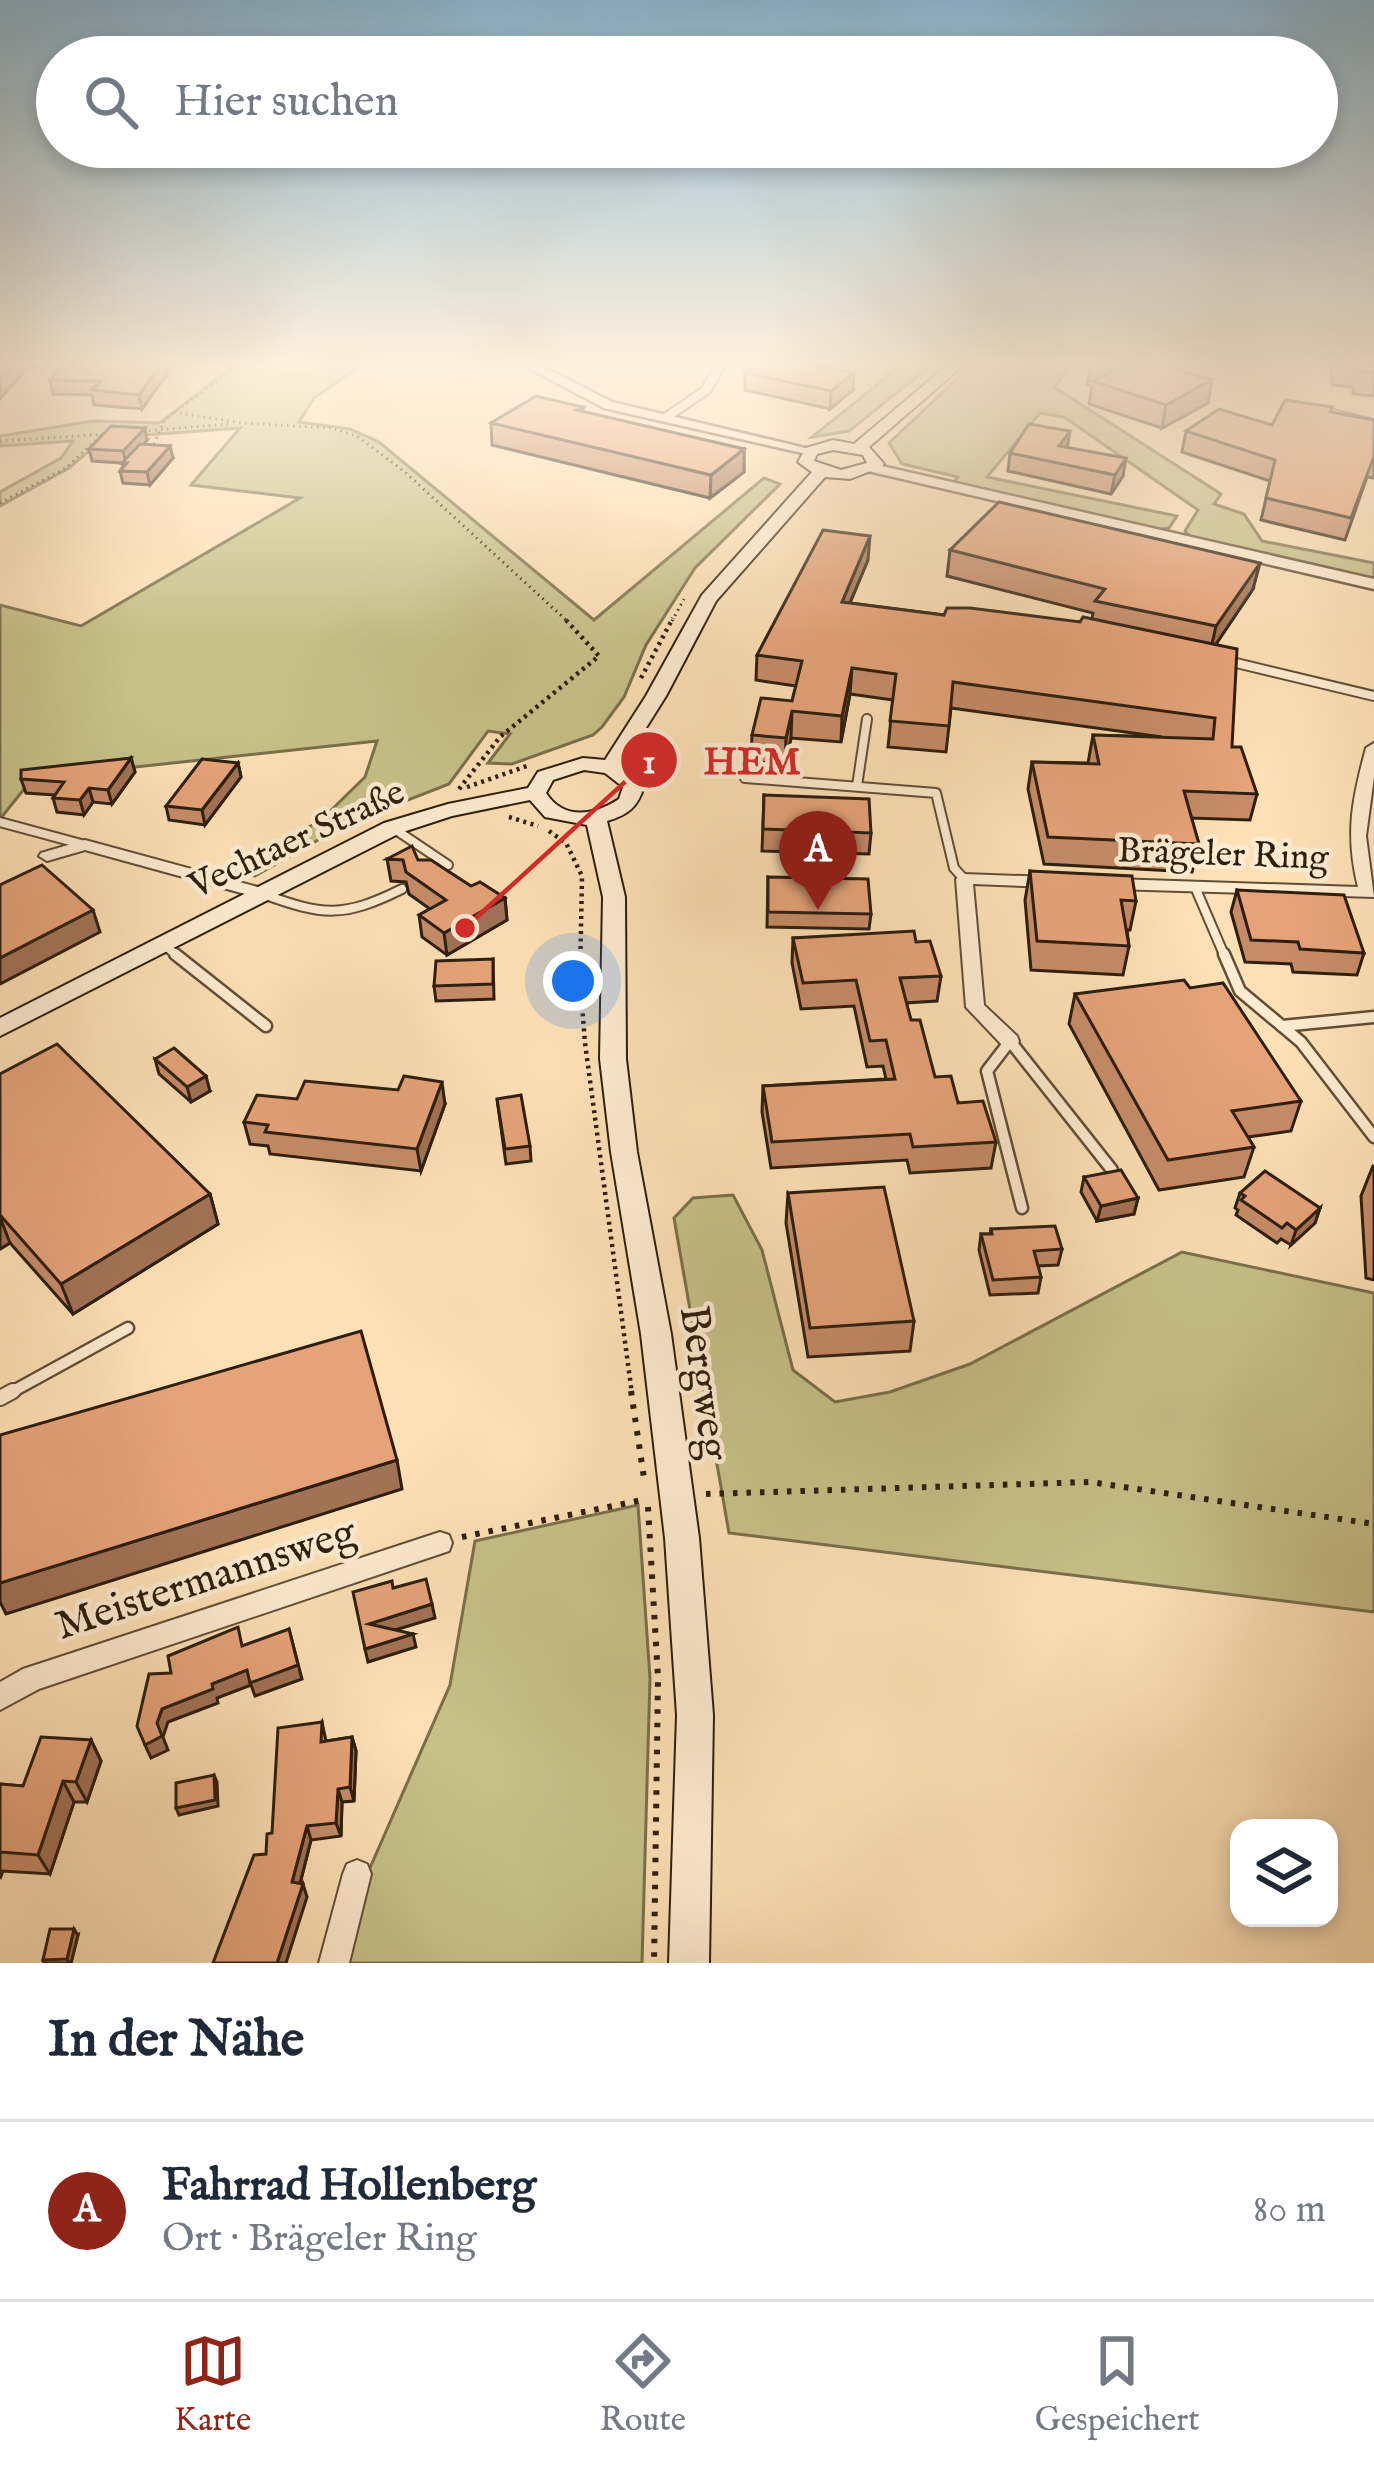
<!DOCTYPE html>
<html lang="de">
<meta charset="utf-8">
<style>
:root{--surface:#fff;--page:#f2f2f3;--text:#1f2937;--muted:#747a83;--line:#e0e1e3;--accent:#8f2418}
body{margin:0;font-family:"IM FELL English",serif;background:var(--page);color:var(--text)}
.controls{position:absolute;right:36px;bottom:36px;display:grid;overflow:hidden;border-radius:24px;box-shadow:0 6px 18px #0003}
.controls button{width:108px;height:108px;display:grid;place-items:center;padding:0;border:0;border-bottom:3px solid var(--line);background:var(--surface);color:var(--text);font:60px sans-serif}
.you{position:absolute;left:573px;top:981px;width:42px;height:42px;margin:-30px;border:9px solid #fff;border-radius:50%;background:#1a73e8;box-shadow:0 0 0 18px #1a73e833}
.badge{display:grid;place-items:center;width:78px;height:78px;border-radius:50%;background:var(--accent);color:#fff;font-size:39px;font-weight:700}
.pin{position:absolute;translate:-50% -99px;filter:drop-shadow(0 3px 6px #0008)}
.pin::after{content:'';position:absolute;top:63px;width:42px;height:36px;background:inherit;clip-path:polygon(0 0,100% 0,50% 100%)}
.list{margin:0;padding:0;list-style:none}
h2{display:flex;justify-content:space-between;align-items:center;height:156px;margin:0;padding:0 48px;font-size:51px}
h2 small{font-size:39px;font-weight:400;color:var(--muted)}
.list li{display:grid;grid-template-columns:78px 1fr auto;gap:36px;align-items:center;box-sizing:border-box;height:180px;padding:0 48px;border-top:3px solid var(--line)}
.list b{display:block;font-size:45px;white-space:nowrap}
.list p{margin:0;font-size:39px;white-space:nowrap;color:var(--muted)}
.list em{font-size:39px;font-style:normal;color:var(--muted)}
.icon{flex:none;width:66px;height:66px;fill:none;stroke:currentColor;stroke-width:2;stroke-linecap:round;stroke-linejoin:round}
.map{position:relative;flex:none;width:1374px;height:1963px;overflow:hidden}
.search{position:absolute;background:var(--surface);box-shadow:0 6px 18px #0003;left:36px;right:36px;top:36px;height:132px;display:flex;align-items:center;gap:30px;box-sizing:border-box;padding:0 42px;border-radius:66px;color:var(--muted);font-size:45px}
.sheet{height:336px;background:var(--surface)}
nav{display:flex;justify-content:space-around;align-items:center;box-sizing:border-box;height:168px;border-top:3px solid var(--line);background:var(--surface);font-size:33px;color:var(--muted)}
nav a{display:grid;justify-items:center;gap:6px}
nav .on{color:var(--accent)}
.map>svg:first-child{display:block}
.green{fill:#c6c089;stroke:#7a6f4a;stroke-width:3}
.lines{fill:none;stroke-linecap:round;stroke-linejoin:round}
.service-far2-casing{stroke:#624e36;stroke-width:12}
.service-far1-casing{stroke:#624e36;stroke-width:15}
.service-casing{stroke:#624e36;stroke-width:18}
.minor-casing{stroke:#624e36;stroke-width:4}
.tertiary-casing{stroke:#624e36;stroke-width:5}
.secondary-casing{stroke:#2e1e0c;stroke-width:4}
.path-far2{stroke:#2e1e0c;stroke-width:3;stroke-dasharray:1.5 4.5;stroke-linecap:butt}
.path-far1{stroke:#2e1e0c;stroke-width:4.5;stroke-dasharray:3 4.5;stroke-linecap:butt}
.path{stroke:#2e1e0c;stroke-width:6;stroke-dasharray:4.5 9;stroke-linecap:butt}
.service-far2{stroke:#feebd0;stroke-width:8}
.service-far1{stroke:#feebd0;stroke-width:10}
.service{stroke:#feebd0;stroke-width:14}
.minor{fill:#feebd0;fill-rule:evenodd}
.tertiary{fill:#feebd0;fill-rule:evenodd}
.secondary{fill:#feebd0;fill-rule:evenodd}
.wall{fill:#c68c69;stroke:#2e1e0c;stroke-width:3}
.shaded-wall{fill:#a17255;stroke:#2e1e0c;stroke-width:3}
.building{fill:#e6a37a;stroke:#2e1e0c;stroke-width:3}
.labels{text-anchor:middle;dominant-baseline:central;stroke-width:9;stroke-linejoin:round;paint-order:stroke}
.street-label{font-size:36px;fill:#2e1e0c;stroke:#feebd0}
.near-street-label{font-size:42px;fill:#2e1e0c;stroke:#feebd0}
.leader{fill:none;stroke:#d62828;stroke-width:4.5}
.callout-dot{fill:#d62828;stroke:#feebd0;stroke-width:4.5}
.mark-label{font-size:36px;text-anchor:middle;font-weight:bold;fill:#fff}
.callout-label{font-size:39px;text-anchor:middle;font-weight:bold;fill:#d62828;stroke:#feebd0;stroke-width:9;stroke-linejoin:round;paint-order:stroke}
</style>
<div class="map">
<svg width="1374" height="1963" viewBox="0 0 1374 1963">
<rect width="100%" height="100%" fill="#fde0b6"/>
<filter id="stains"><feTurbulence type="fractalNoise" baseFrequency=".00167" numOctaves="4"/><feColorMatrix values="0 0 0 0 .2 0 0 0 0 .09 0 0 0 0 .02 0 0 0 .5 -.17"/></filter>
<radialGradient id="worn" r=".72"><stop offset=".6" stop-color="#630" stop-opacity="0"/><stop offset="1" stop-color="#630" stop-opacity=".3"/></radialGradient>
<g class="green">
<polygon points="237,363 365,363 314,398 299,422 350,429 379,442 594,620 764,478 780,484 695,568 646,645 624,697 602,727 593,735 512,764 488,763 510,734 488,731 449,784 346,824 255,876 222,872 320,821 365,777 377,741 33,778 0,819 0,605 81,626 300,498 191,485 240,428 104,438 69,468 0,506 0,492 61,458 73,441 0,446 0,436 93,421 160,423"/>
<polygon points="904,363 934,363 849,431 812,437"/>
<polygon points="974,363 1072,363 1054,387 1221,494 1214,504 1244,514 1262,541 1374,563 1374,579 1191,538 1185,531 1198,510 1064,417 1040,413 987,477 1177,516 1169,528 1155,530 953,483 958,477 902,464 889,443"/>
<polygon points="733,1195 762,1250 793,1370 835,1402 890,1392 970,1364 1182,1252 1374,1293 1374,1612 729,1533 674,1218 693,1198"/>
<polygon points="638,1505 650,1678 642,1963 343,1963 366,1877 450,1685 475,1541"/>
</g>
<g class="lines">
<defs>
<g id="service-far2">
<polyline points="1228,661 1374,696"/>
<polyline points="745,778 936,793 954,868 964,879"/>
<polyline points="857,786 867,719"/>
<polyline points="0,822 85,845"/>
<polyline points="393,828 448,865 436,871"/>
<polyline points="1195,887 1225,957"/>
<path d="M263,894C324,916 343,918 402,889"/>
<polyline points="163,944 179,957"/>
</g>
<g id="service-far1">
<polyline points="175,954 266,1026"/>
<polyline points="1224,954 1240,991 1301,1042 1374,1137"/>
<polyline points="1282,1026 1374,1017"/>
<polyline points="1022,1208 987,1071 1010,1041 1112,1170"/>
<polyline points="8,1394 128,1328"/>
</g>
<polyline id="service" points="0,1398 13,1391"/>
<g id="minor">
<polygon points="717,363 727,363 710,392 668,421 660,421 660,417 702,388"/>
<polygon points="1309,404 1374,420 1374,426 1305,409 1304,407"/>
<path d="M1374,743V777L1366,836L1374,897L1114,889L1106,884L1114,879L1358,887C1345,834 1352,800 1366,748Z"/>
<polygon points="85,840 269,890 271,894 263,899 85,850 47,861 39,856 41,853"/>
<polygon points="964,874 1050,877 1058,882 1050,887 973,884 984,1005 1017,1036 1019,1041 1017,1046 1003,1046 966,1007 956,879"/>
<polygon points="440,1532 449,1535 452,1543 449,1551 39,1689 0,1710 0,1682 23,1669"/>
<polygon points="357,1860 367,1864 371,1874 349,1963 319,1963 343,1874 347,1864"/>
</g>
<g id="tertiary">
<polygon points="520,363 536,363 612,402 818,451 811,455 604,408"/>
<polygon points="873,464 1374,579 1374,589 868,471 868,465"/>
</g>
<path id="secondary" d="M950,363H966L869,447L884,464L881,467L850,479L825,477L716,601L666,696L622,766L644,786C638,807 628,815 607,821L625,897L626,1059L637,1152L671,1334L699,1538L713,1715L709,1963H669L677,1715L665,1538L641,1334L611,1152L600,1059L603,897L587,825L545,817L530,800L452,816L400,833L0,1036V1018L384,823L448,804L528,788L538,772L583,758L605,760L646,696L702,595L812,472L798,462L806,448L833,440L854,444ZM833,450L863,455L867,463L841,470L814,461L817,454ZM584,770L605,773L623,787L619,799C595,815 564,821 546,793L553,780Z"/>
</defs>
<use href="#service-far2" class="service-far2-casing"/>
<use href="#service-far1" class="service-far1-casing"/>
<use href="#service" class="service-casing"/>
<use href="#minor" class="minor-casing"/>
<use href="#tertiary" class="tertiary-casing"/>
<use href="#secondary" class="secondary-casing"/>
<g class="path-far2">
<polyline points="174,412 241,423 331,428 357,436 405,472 567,621"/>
<polyline points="143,431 228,424"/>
<polyline points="0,441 108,434"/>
<polyline points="154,444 165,419 243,363"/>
<polyline points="0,503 66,468 103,434"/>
<polyline points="672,621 684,599"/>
</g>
<g class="path-far1">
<polyline points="641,678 673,618"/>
<polyline points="467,787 530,765"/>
<polyline points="459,789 500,737 599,656 564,618"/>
<polyline points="509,817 538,826"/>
<polyline points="549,831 566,843 582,876 580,980 585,1043 632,1394"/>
</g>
<g class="path">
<polyline points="631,1391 644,1478"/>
<polyline points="706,1494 1090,1482 1374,1524"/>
<polyline points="648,1507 658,1678 654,1963"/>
<polyline points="462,1537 647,1499"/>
</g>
<use href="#service-far2" class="service-far2"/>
<use href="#service-far1" class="service-far1"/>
<use href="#service" class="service"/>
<use href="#minor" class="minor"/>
<use href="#tertiary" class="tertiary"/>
<use href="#secondary" class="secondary"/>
</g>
<g class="wall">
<polygon points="0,363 41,363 37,368"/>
<polygon points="756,363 805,363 853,390 830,409 745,390 745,373 756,365"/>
<polygon points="1091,363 1156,363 1208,403 1162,428 1089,404 1092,386 1087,385"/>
<polygon points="1331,363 1374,363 1374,396 1353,394 1353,387 1332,385"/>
<polygon points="167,374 142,409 94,405 92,395 53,394 50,380"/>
<polygon points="583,407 583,412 744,449 744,472 710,498 492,445 491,423"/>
<polygon points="1331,412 1374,420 1374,478 1367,477 1345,540 1261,520 1270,481 1182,452 1186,431 1272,425"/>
<polygon points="147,440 144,444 173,458 150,485 123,483 120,471 123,467 122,463 92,461 89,449"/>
<polygon points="1067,447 1123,476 1111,494 1008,471 1010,453"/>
<polygon points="950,550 1253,589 1216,644 1232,747 1257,794 1250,820 1191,818 1199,844 1192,872 1044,864 1028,789 1032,762 1088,763 1093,735 1162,737 951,708 946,752 888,747 893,700 850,694 841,742 791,738 785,765 751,761 752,735 792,701 796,686 756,680 757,655 868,560 850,603 944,615 1080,622 1092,619 1093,613 947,576"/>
<polygon points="131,758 135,772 112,804 93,802 84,815 57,812 53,798 55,795 26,793 21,779"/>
<polygon points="238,763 241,777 205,825 169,820 166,806"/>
<polygon points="764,795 871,833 869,854 762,851"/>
<polygon points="387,859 418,860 471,886 505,898 507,920 447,955 422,937 419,915 430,909 409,894 406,882 391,881"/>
<polygon points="1030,871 1136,901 1130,930 1127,930 1129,946 1123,975 1031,970 1025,900"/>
<polygon points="768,877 871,914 869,929 767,927"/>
<polygon points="1237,890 1364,953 1357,975 1293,972 1291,964 1245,962 1231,912"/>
<polygon points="793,938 916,942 941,976 937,1001 906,1003 911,1020 935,1077 996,1142 991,1168 910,1173 907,1160 771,1168 762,1112 763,1086 886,1079 883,1066 867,1067 854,1006 801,1009 792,963"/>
<polygon points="493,959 494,999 436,1001 434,986"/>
<polygon points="1190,988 1301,1101 1291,1131 1248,1137 1254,1147 1244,1177 1159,1190 1069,1024 1075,994"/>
<polygon points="155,1059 210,1091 191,1102 159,1074"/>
<polygon points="0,1074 210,1194 218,1224 73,1314 10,1243 0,1249"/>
<polygon points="297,1099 445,1104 421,1171 270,1154 268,1146 250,1144 244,1122"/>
<polygon points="497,1099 530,1146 531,1161 506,1164"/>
<polygon points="1373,1166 1374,1166 1374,1280 1366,1278 1361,1196"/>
<polygon points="1084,1177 1138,1198 1134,1214 1097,1221 1081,1192"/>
<polygon points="788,1193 914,1321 910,1351 808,1357 786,1223"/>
<polygon points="1240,1193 1320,1208 1315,1223 1291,1245 1281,1239 1277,1243 1236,1215 1238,1210 1235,1208"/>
<polygon points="991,1229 1062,1249 1058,1265 1038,1266 1041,1277 1038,1293 990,1295 979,1250 981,1234 990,1234"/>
<polygon points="322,1722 326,1741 352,1737 356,1751 354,1801 342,1802 341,1836 311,1840 300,1884 307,1897 266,1854 272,1833"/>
<polygon points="91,1740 101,1761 87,1802 74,1802 50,1874 3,1871 0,1879 0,1784 23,1786"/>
<polygon points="78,1935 71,1963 44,1963 43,1960"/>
</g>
<g class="shaded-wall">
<polygon points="15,363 26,363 27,368 0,399 0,380"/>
<polygon points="162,363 165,363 167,374 142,409 139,395"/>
<polygon points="854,373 853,390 830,409 831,391"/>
<polygon points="1212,380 1208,403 1162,428 1166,405"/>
<polygon points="145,428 147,440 126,463 123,451"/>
<polygon points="1070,431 1067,449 1059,446"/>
<polygon points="170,446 173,458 150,485 147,472"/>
<polygon points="744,449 744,472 710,498 711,475"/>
<polygon points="1126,458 1123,476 1111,494 1115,475"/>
<polygon points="870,536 868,560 840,626 842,602"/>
<polygon points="1260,563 1253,589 1210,653 1216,626"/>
<polygon points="852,668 850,694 841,742 842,716"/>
<polygon points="792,711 791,738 785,765 786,738"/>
<polygon points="131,758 135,772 112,804 108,790"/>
<polygon points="238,763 241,777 205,825 202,810"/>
<polygon points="89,788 93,802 84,815 80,800"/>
<polygon points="505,898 507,920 447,955 444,933"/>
<polygon points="93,910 100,932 0,984 0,958"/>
<polygon points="206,1076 210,1091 191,1102 187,1087"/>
<polygon points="442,1082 445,1104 421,1171 417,1149"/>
<polygon points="210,1194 218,1224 73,1314 61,1284"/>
<polygon points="1138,1198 1134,1214 1097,1221 1101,1206"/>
<polygon points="1320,1208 1315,1223 1291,1245 1296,1230"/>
<polygon points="0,1217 10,1243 0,1249"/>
<polygon points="397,1460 402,1489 6,1614 0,1602 0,1583"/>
<polygon points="432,1604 435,1618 372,1637 369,1624"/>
<polygon points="289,1629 302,1679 255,1696 251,1685 217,1698 218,1703 168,1722 163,1737 168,1750 151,1758 145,1745 157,1723 162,1709 212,1684"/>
<polygon points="413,1634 416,1647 368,1662 365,1649"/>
<polygon points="352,1737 356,1751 354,1801 350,1787"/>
<polygon points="91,1740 101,1761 87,1802 76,1782"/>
<polygon points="214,1775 217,1782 218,1806 179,1815 176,1808"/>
<polygon points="63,1781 74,1802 50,1874 38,1855"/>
<polygon points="338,1789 342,1802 341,1836 336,1823"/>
<polygon points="307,1826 311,1840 297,1895 292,1882"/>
<polygon points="303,1884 307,1897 286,1963 277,1963"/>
<polygon points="74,1929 78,1935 71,1963 69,1963 67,1959"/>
</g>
<g class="building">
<polygon points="0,363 15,363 0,380"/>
<polygon points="64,363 162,363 139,395 91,390 102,381 50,380"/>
<polygon points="759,363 805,363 854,373 831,391 745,373"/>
<polygon points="1095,363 1156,363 1212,380 1166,405 1093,381 1116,370"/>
<polygon points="1346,363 1374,363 1374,373 1359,371 1359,365"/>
<polygon points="536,396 583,407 577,410 744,449 711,475 491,423"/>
<polygon points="1285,400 1332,407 1330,412 1374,420 1374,456 1351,518 1266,498 1275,460 1186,431 1219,409 1272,425"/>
<polygon points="1029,424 1070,431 1059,446 1126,458 1115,475 1010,453"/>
<polygon points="111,426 145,428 123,451 89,449"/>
<polygon points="140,444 170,446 147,472 120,471 127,463 122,463"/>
<polygon points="999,502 1260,563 1216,626 1095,601 1105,589 950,550"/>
<polygon points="823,530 870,536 842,602 944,615 947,608 970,608 1080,622 1083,617 1237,649 1232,747 1241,747 1257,794 1184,791 1199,844 1048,837 1032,762 1099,764 1093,735 1213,739 1215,718 953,682 949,726 890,721 896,674 852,668 842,716 792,711 786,738 752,735 761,698 792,701 802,661 757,655"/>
<polygon points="131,758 108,790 89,788 80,800 53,798 64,782 21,779 21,770"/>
<polygon points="202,759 238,763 202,810 166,806"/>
<polygon points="764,795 869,799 871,833 763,829"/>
<polygon points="412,846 418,860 431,860 471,886 480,882 505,898 444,933 419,915 446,900 406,872 403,860 387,859"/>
<polygon points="42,865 93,910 0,958 0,885"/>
<polygon points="1030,871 1132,876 1136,901 1121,900 1129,946 1037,941"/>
<polygon points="768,877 868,879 871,914 768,912"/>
<polygon points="1237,890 1344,895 1364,953 1300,949 1298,942 1251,940"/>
<polygon points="914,931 916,942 930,941 941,976 900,978 911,1020 920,1020 935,1077 951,1076 958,1103 983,1101 996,1142 913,1147 910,1134 772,1142 763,1086 895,1079 886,1040 870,1041 856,980 803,983 793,938"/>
<polygon points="493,959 493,984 434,986 436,961"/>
<polygon points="1184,980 1190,988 1223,983 1301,1101 1232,1111 1254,1147 1168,1160 1075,994"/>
<polygon points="57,1044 210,1194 61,1284 0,1215 0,1074"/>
<polygon points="174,1048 206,1076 187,1087 155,1059"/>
<polygon points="404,1076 442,1082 417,1149 265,1132 268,1125 244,1122 257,1095 297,1099 305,1081 398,1090"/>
<polygon points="521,1095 530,1146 505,1149 497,1099"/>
<polygon points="1121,1170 1138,1198 1101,1206 1084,1177"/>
<polygon points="1265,1171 1320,1208 1296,1230 1287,1223 1282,1228 1241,1200 1245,1196 1240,1193"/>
<polygon points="884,1187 914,1321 810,1328 788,1193"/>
<polygon points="1055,1226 1062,1249 1034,1251 1041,1277 993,1280 981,1234 992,1234 991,1229"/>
<polygon points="361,1331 397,1460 0,1583 0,1435"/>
<polygon points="426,1579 432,1604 369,1624 413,1634 365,1649 353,1592 392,1581 393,1588"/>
<polygon points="238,1627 242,1646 289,1629 298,1665 250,1683 247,1670 212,1684 213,1689 162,1709 157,1723 162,1736 145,1745 137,1726 149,1674 171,1673 168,1656"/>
<polygon points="322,1722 321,1742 352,1737 350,1787 338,1789 336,1823 307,1826 292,1882 303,1884 277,1963 213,1963 254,1855 266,1854 267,1834 272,1833 278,1728"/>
<polygon points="41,1737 91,1740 76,1782 63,1781 38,1855 0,1852 0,1784 23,1786"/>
<polygon points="214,1775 215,1800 176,1808 176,1783"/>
<polygon points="50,1929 74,1929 67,1959 43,1960"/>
</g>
<linearGradient id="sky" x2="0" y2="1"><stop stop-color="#8bb7d3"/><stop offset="0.57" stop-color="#fef1de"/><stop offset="1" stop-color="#fef1de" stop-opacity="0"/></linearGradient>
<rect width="1374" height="638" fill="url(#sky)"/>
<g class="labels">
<g class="street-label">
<text transform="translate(297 840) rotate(-25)">Vechtaer Straße</text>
<text transform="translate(1223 855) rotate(2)">Brägeler Ring</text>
</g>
<g class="near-street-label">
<text transform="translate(703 1383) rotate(82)">Bergweg</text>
<text transform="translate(206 1580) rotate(-18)">Meistermannsweg</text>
</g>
</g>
<path class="leader" d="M465 928L649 760"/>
<g class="callout-dot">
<circle cx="465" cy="928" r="12"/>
<circle cx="649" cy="760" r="30"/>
</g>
<g class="mark-label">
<text x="649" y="773">1</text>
</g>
<g class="callout-label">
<text x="752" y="774">HEM</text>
</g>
<rect width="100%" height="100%" filter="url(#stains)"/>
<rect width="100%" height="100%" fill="url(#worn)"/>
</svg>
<div class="controls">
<button><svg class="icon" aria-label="layers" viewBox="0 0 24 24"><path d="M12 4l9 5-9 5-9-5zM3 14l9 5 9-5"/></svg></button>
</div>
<div class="you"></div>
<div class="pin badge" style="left:818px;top:910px">A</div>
<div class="search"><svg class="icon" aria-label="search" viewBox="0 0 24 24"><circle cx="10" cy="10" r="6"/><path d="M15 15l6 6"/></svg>Hier suchen</div>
</div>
<section class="sheet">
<h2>In der Nähe<small></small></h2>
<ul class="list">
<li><span class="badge">A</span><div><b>Fahrrad Hollenberg</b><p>Ort · Brägeler Ring</p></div><em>80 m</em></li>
</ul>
</section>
<nav>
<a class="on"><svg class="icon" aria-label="map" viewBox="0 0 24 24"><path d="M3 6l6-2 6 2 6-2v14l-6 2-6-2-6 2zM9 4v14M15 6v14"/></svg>Karte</a>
<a><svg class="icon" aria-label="directions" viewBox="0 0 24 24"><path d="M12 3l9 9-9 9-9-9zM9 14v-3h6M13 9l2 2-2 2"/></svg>Route</a>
<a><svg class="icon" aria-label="saved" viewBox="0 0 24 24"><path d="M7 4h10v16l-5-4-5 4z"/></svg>Gespeichert</a>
</nav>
